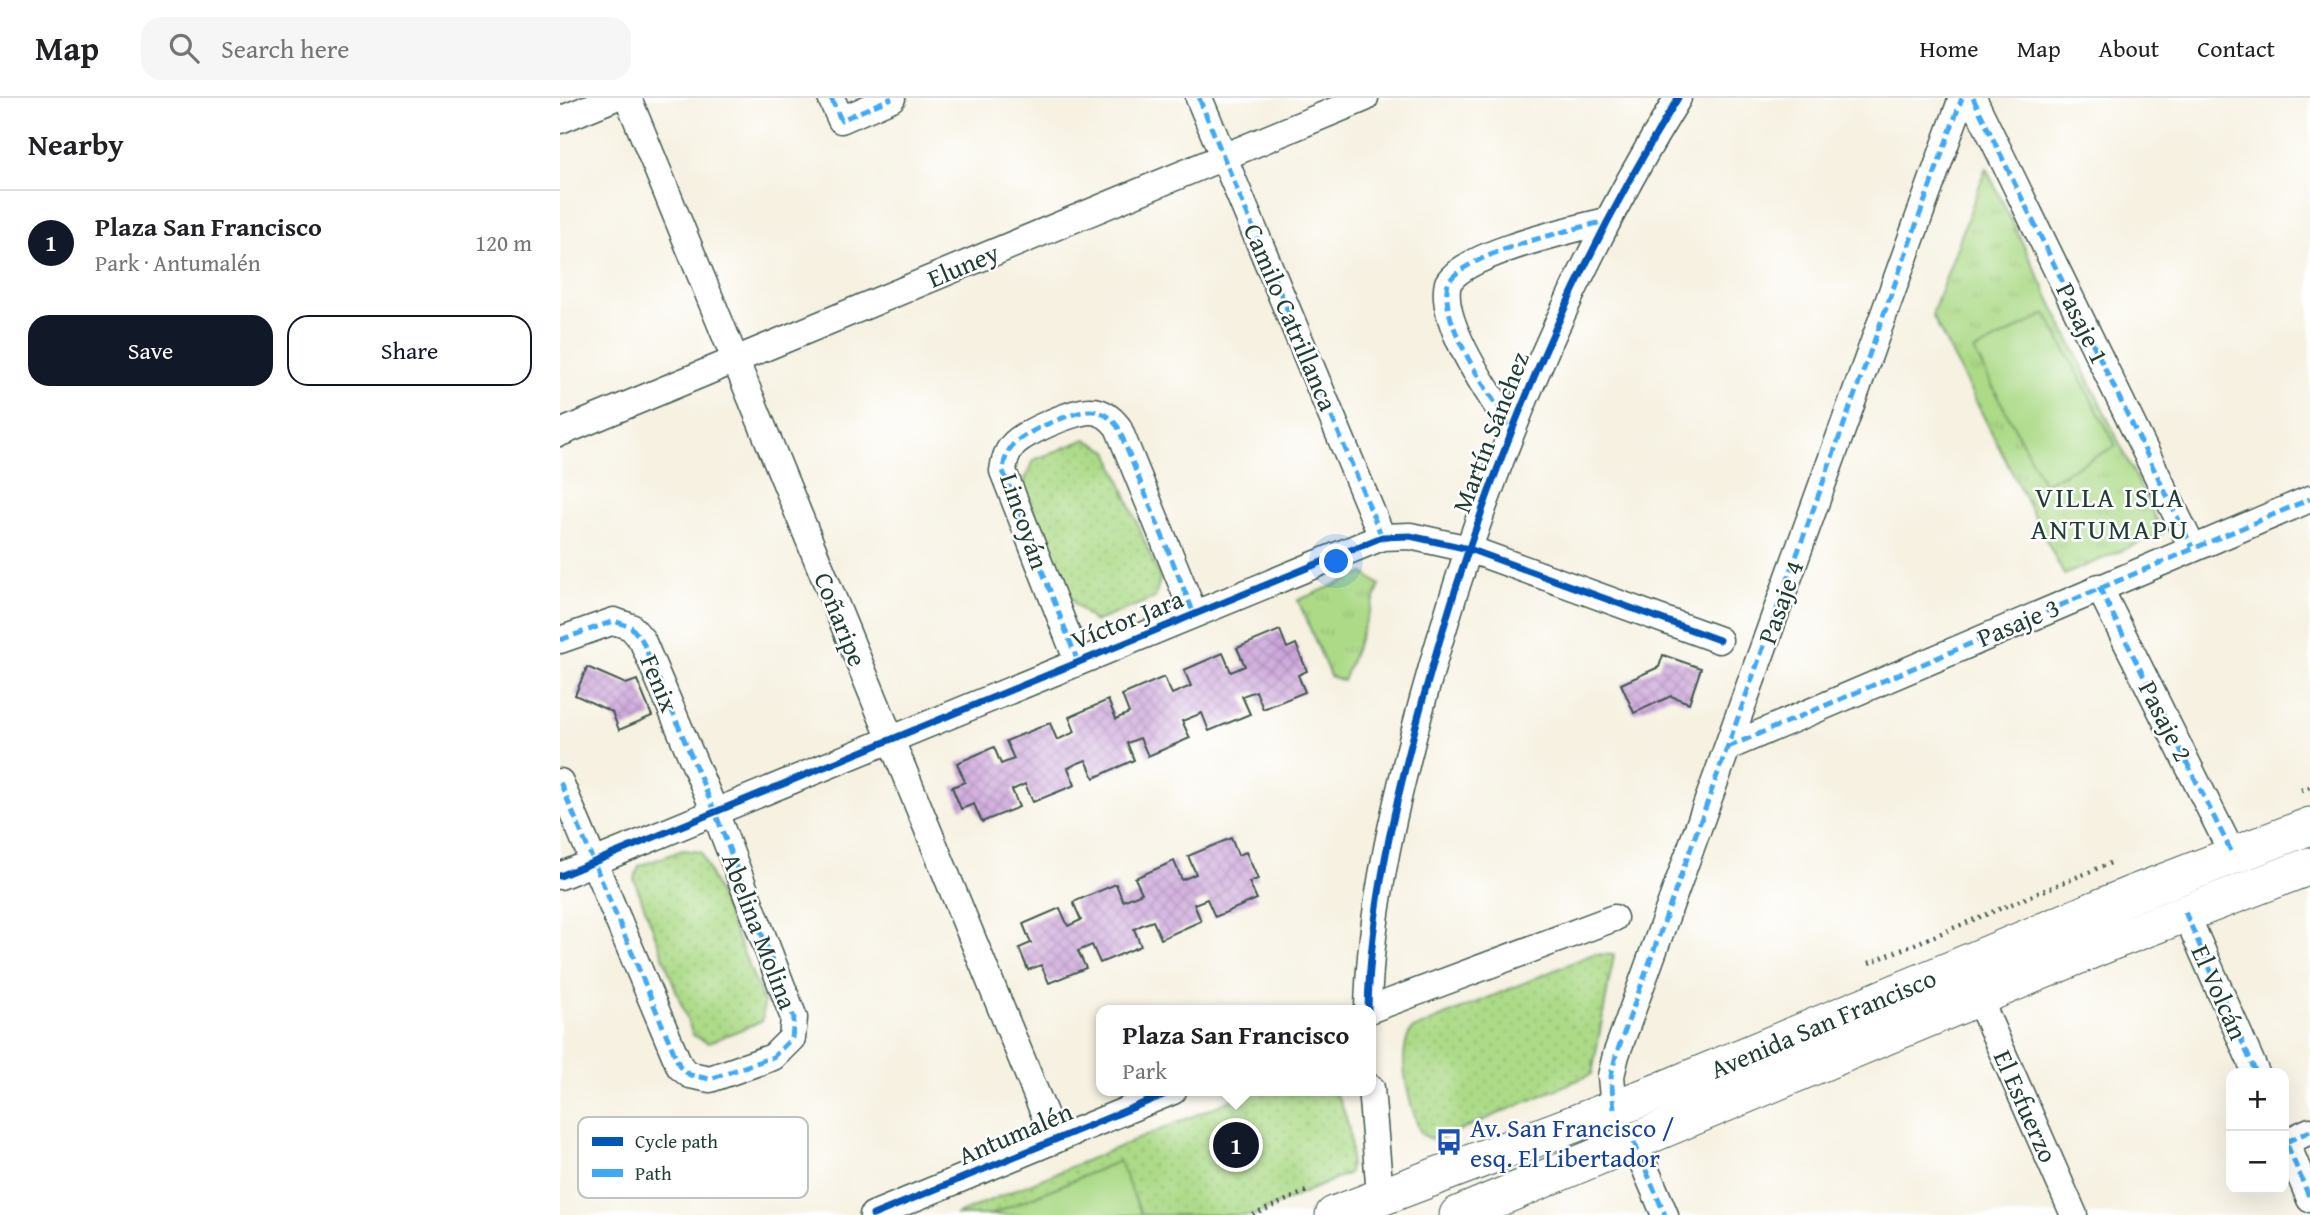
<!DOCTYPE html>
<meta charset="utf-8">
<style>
:root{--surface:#fff;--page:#f6f6f6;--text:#202124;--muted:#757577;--line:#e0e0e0;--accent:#111827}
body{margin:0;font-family:"Gentium Book Plus",serif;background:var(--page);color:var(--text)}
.controls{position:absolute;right:21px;bottom:21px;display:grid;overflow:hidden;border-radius:14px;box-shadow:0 7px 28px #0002}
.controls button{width:63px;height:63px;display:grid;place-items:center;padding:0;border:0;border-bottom:2px solid var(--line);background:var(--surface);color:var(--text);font:35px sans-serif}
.you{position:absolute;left:777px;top:464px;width:24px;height:24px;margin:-18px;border:5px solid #fff;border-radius:50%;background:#1a73e8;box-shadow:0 0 0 10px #1a73e833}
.badge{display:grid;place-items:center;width:46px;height:46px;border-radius:50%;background:var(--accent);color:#fff;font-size:23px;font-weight:700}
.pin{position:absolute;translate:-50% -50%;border:4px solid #fff;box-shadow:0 2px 7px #0006}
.popup{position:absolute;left:536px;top:907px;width:280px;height:91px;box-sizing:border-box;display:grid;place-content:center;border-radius:14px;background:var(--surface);filter:drop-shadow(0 2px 5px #0005);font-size:23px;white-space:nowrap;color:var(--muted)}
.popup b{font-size:26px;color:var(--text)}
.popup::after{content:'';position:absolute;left:50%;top:100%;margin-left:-14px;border:14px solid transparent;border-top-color:var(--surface)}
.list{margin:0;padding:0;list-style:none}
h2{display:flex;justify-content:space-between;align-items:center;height:91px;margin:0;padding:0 28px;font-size:30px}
h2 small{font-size:23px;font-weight:400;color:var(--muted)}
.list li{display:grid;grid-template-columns:46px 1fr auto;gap:21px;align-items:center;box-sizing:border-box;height:105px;padding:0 28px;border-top:2px solid var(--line)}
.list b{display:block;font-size:26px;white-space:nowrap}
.list p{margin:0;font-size:23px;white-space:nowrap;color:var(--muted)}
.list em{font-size:23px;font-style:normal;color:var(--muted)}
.actions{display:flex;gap:14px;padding:21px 28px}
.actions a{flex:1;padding:16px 0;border:2px solid var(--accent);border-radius:21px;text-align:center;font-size:24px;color:var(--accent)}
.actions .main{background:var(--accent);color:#fff}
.icon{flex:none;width:38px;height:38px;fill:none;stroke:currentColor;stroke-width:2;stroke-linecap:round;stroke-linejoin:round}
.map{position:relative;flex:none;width:1750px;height:1117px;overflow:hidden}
header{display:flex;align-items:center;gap:42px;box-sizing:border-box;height:98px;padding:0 35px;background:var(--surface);border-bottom:2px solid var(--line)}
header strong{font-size:33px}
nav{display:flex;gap:38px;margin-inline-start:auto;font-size:24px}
.search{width:490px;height:63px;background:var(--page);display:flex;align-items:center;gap:18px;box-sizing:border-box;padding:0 24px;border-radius:21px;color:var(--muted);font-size:26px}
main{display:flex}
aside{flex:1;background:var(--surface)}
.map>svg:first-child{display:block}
.grass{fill:url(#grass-tufts);stroke:#668c5e;stroke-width:2}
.park{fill:url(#park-dots);stroke:#668c5e;stroke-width:2}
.pitch{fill:#acda87;stroke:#668c5e;stroke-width:2}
.building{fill:url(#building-cross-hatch)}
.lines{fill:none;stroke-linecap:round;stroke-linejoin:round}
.minor-casing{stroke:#3f584e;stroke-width:29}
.secondary-casing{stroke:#3f584e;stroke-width:39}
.path{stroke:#3f584e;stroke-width:4.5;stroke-dasharray:2 5;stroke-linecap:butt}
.minor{stroke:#fff;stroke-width:26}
.secondary{stroke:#fff;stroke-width:37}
.quiet{stroke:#3fa9f5;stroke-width:5;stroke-dasharray:10 5;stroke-linecap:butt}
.cycleway-casing{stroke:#fff;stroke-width:11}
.cycleway{stroke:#0057b8;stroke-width:7}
.labels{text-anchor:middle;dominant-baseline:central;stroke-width:5;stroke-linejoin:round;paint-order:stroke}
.street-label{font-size:26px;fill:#1f3d34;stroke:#fff}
.transit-label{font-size:26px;fill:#164399;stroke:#fff;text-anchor:start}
.neighbourhood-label{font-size:28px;letter-spacing:2px;fill:#1f3d34;stroke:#fff}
.key{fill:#fff;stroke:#bcc5c2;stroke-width:2}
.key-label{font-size:19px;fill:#1f3d34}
</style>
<header>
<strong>Map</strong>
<div class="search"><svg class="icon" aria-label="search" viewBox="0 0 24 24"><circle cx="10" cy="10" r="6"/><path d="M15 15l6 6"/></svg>Search here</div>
<nav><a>Home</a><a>Map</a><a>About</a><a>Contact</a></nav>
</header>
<main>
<aside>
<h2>Nearby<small></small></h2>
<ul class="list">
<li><span class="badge">1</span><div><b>Plaza San Francisco</b><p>Park · Antumalén</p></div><em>120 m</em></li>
</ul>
<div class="actions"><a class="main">Save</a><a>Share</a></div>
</aside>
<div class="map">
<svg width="1750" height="1117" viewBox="0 0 1750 1117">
<defs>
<pattern id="grass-tufts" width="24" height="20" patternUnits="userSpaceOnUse" patternTransform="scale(1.75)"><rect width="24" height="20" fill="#acda87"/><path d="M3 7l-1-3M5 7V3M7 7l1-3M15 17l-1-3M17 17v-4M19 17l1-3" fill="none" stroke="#94bc75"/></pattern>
<pattern id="park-dots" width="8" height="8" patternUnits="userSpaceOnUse" patternTransform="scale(1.75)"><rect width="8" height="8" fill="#acda87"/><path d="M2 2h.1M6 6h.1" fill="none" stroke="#94bc75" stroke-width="1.8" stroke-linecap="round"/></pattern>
<pattern id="building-cross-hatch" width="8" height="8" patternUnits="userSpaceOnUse" patternTransform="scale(1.75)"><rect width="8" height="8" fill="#cca3da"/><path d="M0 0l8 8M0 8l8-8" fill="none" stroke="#a586b2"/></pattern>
</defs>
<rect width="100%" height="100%" fill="#fff"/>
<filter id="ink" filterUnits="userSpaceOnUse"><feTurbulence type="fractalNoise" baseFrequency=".0143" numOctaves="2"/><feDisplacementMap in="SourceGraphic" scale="14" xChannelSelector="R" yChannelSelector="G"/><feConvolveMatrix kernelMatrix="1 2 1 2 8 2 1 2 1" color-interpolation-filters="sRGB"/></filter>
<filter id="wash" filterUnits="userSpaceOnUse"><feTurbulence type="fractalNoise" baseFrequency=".00686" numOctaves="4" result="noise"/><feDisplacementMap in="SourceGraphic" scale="28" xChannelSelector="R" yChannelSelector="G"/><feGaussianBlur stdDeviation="1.57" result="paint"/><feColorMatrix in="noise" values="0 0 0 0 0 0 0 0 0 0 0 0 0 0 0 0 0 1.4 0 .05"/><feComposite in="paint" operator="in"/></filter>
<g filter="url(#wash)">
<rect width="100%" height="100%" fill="#f6f1e1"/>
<g class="grass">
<polygon points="1426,70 1603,435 1504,477 1372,217"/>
<polygon points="804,475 820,487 783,583 770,578 738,502"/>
</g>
<g class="park">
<polygon points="526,341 548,353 600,481 595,500 534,524 514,505 463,386 474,362"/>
<polygon points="123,752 141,754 204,904 202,923 148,945 133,937 74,781 79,768"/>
<path d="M1033,856L1054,857L1032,976L884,1039L871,1041L861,1036C850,1007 835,960 851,932Z"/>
<path d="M693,993H774C789,1016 794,1048 789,1075L694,1117H395Z"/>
</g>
<g class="pitch">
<polygon points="1486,216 1556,348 1484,386 1414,253"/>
<polygon points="559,1063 582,1117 430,1117"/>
</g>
<g id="blocks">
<g class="building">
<polygon points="720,532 727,550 736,546 747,573 738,577 745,594 703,611 696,593 682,598 690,616 649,633 642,615 622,623 630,640 588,658 580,640 567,645 574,662 534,680 526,662 516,666 508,670 515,687 473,704 465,686 452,692 459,709 422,724 414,706 401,711 392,689 405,684 397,665 434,649 441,666 454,661 446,643 490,625 497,642 515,634 509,619 548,602 556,621 569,615 562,597 604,579 612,596 631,588 624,572 663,555 671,574 685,568 677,550"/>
<polygon points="1103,557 1141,570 1129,605 1111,598 1074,615 1061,586 1099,569"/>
<polygon points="27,569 66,586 77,582 92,618 59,632 52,614 15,597"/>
<polygon points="671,740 678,757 686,754 698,781 689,784 697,801 655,819 647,801 634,806 641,823 601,841 593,823 582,827 574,831 581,848 540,865 532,847 518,853 526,870 489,885 481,867 468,872 459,850 471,845 463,826 500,810 508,828 521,822 513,804 556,786 563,803 582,795 575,780 614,763 622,782 636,776 628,758"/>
</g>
</g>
</g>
<g filter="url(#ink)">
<use href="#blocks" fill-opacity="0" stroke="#3f584e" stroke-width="2"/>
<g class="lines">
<defs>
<g id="minor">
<polyline points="68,0 495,1042"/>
<polyline points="271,0 281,22 332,0"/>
<polyline points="639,0 822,439"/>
<polyline points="1413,0 1632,449"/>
<polyline points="0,22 53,0"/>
<path d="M951,329C930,297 878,224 888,185C905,155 1011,132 1046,123"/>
<polyline points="0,335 805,0"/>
<polyline points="1539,489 1673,757"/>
<polyline points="0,542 54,523 71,529 82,542 155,714 234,920 232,940 213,959 150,981 130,977 120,969 0,684"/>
<path d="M518,564L443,373C444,364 446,355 452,348C461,335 516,312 531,313C543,313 551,320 558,329L634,516"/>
<polyline points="1168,649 1750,401"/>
<polyline points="0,778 822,439 850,438 909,451 1159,542"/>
<polyline points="1625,814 1696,975"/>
<polyline points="1418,899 1514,1117"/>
<path d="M808,912C810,807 836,702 863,601C921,389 1002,187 1118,0"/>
<polyline points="809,912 1054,820"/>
<polyline points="811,990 820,1097"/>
<polyline points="1054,1011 1051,978 1056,957 1402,0"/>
<polyline points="1750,1033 1726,1044 1750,1101"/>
<polyline points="1074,1044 1105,1117"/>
<polyline points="313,1117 613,993"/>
</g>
<g id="secondary">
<polyline points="774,1117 1098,994 1568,798 1750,728"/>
<polyline points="898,1117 1553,843 1750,768"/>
</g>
</defs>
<use href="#minor" class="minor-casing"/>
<use href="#secondary" class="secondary-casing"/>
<g class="path">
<polyline points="1741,692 1750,689"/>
<polyline points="1309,865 1553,764"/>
<polyline points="693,1117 749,1092"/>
</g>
<use href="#minor" class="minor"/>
<use href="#secondary" class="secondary"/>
<g class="quiet">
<polyline points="271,0 281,22 332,0"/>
<polyline points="639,0 822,439"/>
<polyline points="1413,0 1632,449"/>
<path d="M951,329C930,297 878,224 888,185C905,155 1011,132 1046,123"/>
<polyline points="1539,489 1673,757"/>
<polyline points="0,542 54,523 71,529 82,542 155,714 234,920 232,940 213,959 150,981 130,977 120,969 0,684"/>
<path d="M518,564L443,373C444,364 446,355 452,348C461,335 516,312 531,313C543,313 551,320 558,329L634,516"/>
<polyline points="1168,649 1750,401"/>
<polyline points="1625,814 1696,975"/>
<polyline points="1054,1011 1051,978 1056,957 1402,0"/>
<polyline points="1750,1033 1726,1044 1750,1101"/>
<polyline points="1074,1044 1105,1117"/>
</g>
<defs>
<g id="cycleway">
<polyline points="0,778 822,439 850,438 909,451 1159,542"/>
<path d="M808,912C810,807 836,702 863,601C921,389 1002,187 1118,0"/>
<polyline points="313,1117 613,993"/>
</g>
</defs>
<use href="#cycleway" class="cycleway-casing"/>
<use href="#cycleway" class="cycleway"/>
</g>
</g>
<defs>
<symbol id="bus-bare" viewBox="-9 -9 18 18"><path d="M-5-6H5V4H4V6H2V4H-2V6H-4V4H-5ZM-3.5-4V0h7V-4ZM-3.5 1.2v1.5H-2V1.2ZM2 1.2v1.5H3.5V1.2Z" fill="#1a4fb4" stroke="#fff" stroke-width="2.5" paint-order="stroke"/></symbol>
</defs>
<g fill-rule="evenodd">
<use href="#bus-bare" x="870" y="1025" width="38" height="38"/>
</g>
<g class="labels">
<g class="street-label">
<text transform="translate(403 167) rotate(-23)">Eluney</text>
<text transform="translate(731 219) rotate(67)">Camilo Catrillanca</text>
<text transform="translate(1523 225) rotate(64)">Pasaje 1</text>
<text transform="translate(930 334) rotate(-69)">Martín Sánchez</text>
<text transform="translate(465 423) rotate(71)">Lincoyán</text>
<text transform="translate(1220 504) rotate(-70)">Pasaje 4</text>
<text transform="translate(281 521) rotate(68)">Coñaripe</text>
<text transform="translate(567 521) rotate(-22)">Víctor Jara</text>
<text transform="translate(1458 524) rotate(-23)">Pasaje 3</text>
<text transform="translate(100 585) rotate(67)">Fenix</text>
<text transform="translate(1606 623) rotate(63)">Pasaje 2</text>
<text transform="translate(200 833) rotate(69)">Abelina Molina</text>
<text transform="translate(1660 894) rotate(66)">El Volcán</text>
<text transform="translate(1263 925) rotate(-23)">Avenida San Francisco</text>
<text transform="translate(1466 1008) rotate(66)">El Esfuerzo</text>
<text transform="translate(455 1035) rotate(-23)">Antumalén</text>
</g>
<g class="transit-label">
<text x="910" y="1029">Av. San Francisco /<tspan x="910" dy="30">esq. El Libertador</tspan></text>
</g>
<g class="neighbourhood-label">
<text x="1550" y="398">VILLA ISLA<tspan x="1550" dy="32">ANTUMAPU</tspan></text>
</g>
</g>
<rect x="18" y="1019" width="230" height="81" rx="10" class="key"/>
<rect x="32" y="1039" width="31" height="9" fill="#0057b8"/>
<rect x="32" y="1071" width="31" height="8" fill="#3fa9f5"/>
<g class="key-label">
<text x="75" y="1050">Cycle path</text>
<text x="75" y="1082">Path</text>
</g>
</svg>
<div class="controls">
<button>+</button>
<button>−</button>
</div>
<div class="you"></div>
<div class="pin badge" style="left:676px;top:1047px">1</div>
<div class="popup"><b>Plaza San Francisco</b>Park</div>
</div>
</main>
